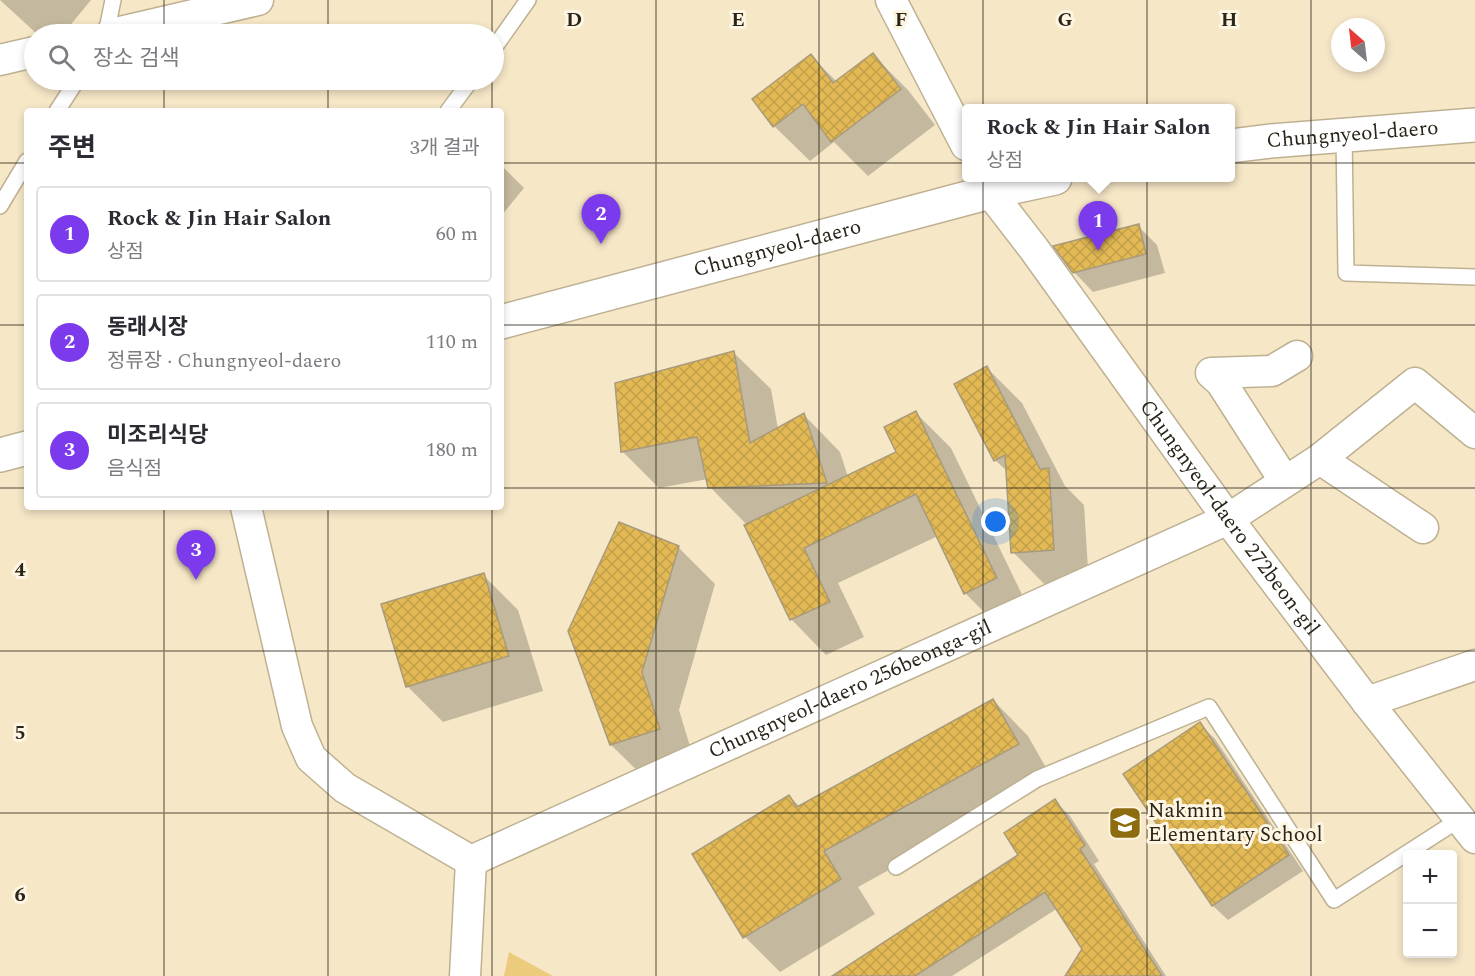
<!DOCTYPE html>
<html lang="ko">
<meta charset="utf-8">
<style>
:root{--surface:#fff;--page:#f7f7f7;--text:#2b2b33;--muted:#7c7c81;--line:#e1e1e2;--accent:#7c3aed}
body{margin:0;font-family:Spectral,"Noto Sans KR",serif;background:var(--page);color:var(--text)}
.controls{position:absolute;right:18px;bottom:18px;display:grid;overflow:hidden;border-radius:6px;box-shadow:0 3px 9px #0003}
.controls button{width:54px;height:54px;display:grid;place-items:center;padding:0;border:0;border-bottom:2px solid var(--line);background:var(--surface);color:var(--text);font:30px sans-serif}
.compass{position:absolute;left:1331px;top:18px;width:54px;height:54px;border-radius:50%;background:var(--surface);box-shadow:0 3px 9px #0003;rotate:332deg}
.you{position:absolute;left:996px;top:522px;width:21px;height:21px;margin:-15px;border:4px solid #fff;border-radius:50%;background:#1a73e8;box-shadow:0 0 0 9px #1a73e833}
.badge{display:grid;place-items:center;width:39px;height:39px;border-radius:50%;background:var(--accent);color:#fff;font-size:20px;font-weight:700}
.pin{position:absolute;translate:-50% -50px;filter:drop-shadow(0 2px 3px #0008)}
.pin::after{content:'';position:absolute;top:32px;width:21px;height:18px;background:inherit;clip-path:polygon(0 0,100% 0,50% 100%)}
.popup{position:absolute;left:962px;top:104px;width:273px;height:78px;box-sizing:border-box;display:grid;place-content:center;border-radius:6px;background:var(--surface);filter:drop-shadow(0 2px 4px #0005);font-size:20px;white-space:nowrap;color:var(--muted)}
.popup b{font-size:22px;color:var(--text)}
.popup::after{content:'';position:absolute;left:50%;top:100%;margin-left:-12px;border:12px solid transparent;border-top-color:var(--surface)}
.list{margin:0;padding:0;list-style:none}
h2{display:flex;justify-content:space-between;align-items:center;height:78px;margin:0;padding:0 24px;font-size:26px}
h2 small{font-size:20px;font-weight:400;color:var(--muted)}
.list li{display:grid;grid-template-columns:39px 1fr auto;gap:18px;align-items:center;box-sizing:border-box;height:96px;margin:0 12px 12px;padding:0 12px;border:2px solid var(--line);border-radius:6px}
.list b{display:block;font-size:22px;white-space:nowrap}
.list p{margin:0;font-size:20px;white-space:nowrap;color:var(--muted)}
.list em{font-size:20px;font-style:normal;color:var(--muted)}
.icon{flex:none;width:33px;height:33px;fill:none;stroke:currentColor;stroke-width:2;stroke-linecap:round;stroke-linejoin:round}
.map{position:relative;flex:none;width:1475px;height:976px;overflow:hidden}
.search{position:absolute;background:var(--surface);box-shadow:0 3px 9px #0003;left:24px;top:24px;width:480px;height:66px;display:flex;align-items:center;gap:15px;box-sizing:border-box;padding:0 21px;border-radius:33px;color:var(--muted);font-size:22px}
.panel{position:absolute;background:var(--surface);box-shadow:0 3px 9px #0003;left:24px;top:108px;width:480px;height:402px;border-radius:6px}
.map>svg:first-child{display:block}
.green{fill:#edcb7c}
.shadow{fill:#0003}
.building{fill:url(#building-cross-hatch);stroke:#a89b7d;stroke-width:1.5}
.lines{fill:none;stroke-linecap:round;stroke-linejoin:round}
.lane-casing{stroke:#beb192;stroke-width:18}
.street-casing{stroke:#beb192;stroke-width:33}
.primary-casing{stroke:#beb192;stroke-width:36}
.lane{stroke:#fff;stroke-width:15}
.street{stroke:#fff;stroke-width:30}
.primary{stroke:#fff;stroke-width:33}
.grid{fill:none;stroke:#2a2519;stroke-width:1.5;stroke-opacity:0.55}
.labels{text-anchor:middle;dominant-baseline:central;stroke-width:6;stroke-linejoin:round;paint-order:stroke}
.street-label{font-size:21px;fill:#2a2519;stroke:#fef5e2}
.poi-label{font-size:21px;fill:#2a2519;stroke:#fef5e2;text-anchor:start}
.grid-label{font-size:20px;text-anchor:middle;font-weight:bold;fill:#2a2519;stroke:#fef5e2;stroke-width:6;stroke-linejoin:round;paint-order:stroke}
</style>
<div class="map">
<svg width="1475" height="976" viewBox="0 0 1475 976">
<defs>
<pattern id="building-cross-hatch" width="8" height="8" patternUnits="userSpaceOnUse" patternTransform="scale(1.5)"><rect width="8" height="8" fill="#e2b954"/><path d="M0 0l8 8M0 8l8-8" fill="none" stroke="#c29f49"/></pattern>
</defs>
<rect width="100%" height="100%" fill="#f6e7c7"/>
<polygon class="green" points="509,952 553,976 504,976"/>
<g class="shadow">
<polygon points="0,0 91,0 68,28 73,33 72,34 37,34"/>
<polygon points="873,55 908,90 935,125 868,176 834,142 810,161 774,126 811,56 837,82"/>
<polygon points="501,165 524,188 501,216"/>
<polygon points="1138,226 1157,245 1165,273 1093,292 1074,272"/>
<polygon points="734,353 771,389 778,429 804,415 840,452 848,477 898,453 916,413 951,448 1031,613 1000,628 965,593 938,536 838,583 864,637 826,655 791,619 747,525 710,487 708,479 659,488 622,451"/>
<polygon points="987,368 1022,403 1065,486 1084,505 1089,585 1048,588 1013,552 1008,472 995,460"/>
<polygon points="678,547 715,584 679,710 696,766 648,781 611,745"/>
<polygon points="483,575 518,610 543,691 443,722 407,686"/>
<polygon points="993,700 1028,736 1053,780 858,887 875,914 780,972 745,937 789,796 800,807"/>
<polygon points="1200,724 1215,739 1303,871 1228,920 1213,906 1125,775"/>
<polygon points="1055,801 1070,816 1099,861 1094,864 1166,976 1072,976 1084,949 1058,908 952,976 861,976 1020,855"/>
</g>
<g class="building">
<polygon points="873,53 901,89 831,142 803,104 773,127 752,99 811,54 833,83"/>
<polygon points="1139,224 1146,254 1073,273 1053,246"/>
<polygon points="734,351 750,443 804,413 827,483 708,488 697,437 621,452 615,383"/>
<polygon points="987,366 1040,469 1049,468 1054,550 1011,553 1005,455 994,461 954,384"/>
<polygon points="916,411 997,578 964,594 916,494 804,548 830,602 790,620 744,525 896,452 884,427"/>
<polygon points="619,522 679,546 642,672 660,729 610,745 568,631"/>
<polygon points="484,573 509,656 406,687 381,604"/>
<polygon points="993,699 1019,744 824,851 841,879 743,938 692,854 789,795 797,807"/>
<polygon points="1200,722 1289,855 1212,906 1123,774"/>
<polygon points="1055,799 1085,845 1080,849 1162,976 1065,976 1082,949 1045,892 915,976 832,976 1018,855 1004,833"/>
</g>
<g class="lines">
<defs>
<g id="lane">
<polyline points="106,34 113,0"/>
<polyline points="494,48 528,0"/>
<polyline points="57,111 77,80"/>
<polyline points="448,111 471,80"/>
<polyline points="1344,135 1346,273 1475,277"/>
<polyline points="0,206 27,161"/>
<polyline points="896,867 1037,779 1209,707 1334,900 1460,819"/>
</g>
<g id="street">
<polyline points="891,0 966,145"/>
<polyline points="111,34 258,0"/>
<polyline points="0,60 34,52"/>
<path id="s1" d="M983,178L990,192L1034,249L1228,519L1367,702L1475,838"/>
<polyline points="1320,459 1423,528"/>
<polyline points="1284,480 1221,382 1211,373 1272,371 1297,356"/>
<polyline points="246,507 297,726 311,758 345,788 471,861 465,976"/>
<polyline points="1367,702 1475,665"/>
<path id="s2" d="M471,861L1228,519L1320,459L1415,383L1475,433"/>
</g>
<g id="primary">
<path id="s3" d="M1230,146L1270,141L1475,125"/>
<path id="s4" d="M501,322L990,192L1055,178"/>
<polyline points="0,455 27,448"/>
</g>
</defs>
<use href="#lane" class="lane-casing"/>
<use href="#street" class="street-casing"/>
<use href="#primary" class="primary-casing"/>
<use href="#lane" class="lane"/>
<use href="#street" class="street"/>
<use href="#primary" class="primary"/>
</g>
<path class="grid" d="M164,0V34M328,0V34M492,0V34M656,0V976M819,0V976M983,0V976M1147,0V976M1311,0V976M164,80V111M328,80V111M492,80V111M0,163H27M501,163H1475M0,325H27M501,325H1475M0,488H27M501,488H1475M164,507V976M328,507V976M492,507V976M0,651H1475M0,813H1475"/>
<defs>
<symbol id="school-square" viewBox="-11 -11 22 22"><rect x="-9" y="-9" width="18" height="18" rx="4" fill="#8d6c0f" stroke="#fef5e2"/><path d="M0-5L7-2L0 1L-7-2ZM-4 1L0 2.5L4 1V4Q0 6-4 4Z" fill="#fff"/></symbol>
</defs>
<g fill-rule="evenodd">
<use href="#school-square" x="1106" y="804" width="38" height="38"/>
</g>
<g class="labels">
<g class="street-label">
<text stroke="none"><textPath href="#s3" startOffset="123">Chungnyeol-daero</textPath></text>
<text stroke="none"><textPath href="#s4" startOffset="286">Chungnyeol-daero</textPath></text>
<text stroke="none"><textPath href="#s1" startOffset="420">Chungnyeol-daero 272beon-gil</textPath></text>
<text stroke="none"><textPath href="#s2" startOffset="416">Chungnyeol-daero 256beonga-gil</textPath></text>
</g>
<g class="poi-label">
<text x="1148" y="811">Nakmin<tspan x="1148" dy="24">Elementary School</tspan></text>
</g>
</g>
<g class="grid-label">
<text x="574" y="26">D</text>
<text x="738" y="26">E</text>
<text x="901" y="26">F</text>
<text x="1065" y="26">G</text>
<text x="1229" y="26">H</text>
<text x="20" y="576">4</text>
<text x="20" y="739">5</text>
<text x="20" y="901">6</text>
</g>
</svg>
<div class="controls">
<button>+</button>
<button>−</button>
</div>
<svg class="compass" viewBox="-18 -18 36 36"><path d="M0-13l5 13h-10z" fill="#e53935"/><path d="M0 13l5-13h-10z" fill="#7c7c81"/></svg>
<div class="you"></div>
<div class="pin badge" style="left:1098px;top:251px">1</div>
<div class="popup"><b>Rock &amp; Jin Hair Salon</b>상점</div>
<div class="pin badge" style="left:601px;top:244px">2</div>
<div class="pin badge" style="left:196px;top:580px">3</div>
<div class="search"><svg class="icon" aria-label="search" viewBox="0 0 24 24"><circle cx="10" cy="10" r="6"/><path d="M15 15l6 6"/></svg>장소 검색</div>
<section class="panel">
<h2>주변<small>3개 결과</small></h2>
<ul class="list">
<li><span class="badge">1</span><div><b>Rock &amp; Jin Hair Salon</b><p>상점</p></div><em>60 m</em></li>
<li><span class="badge">2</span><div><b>동래시장</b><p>정류장 · Chungnyeol-daero</p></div><em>110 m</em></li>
<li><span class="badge">3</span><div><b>미조리식당</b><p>음식점</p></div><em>180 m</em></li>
</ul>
</section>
</div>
